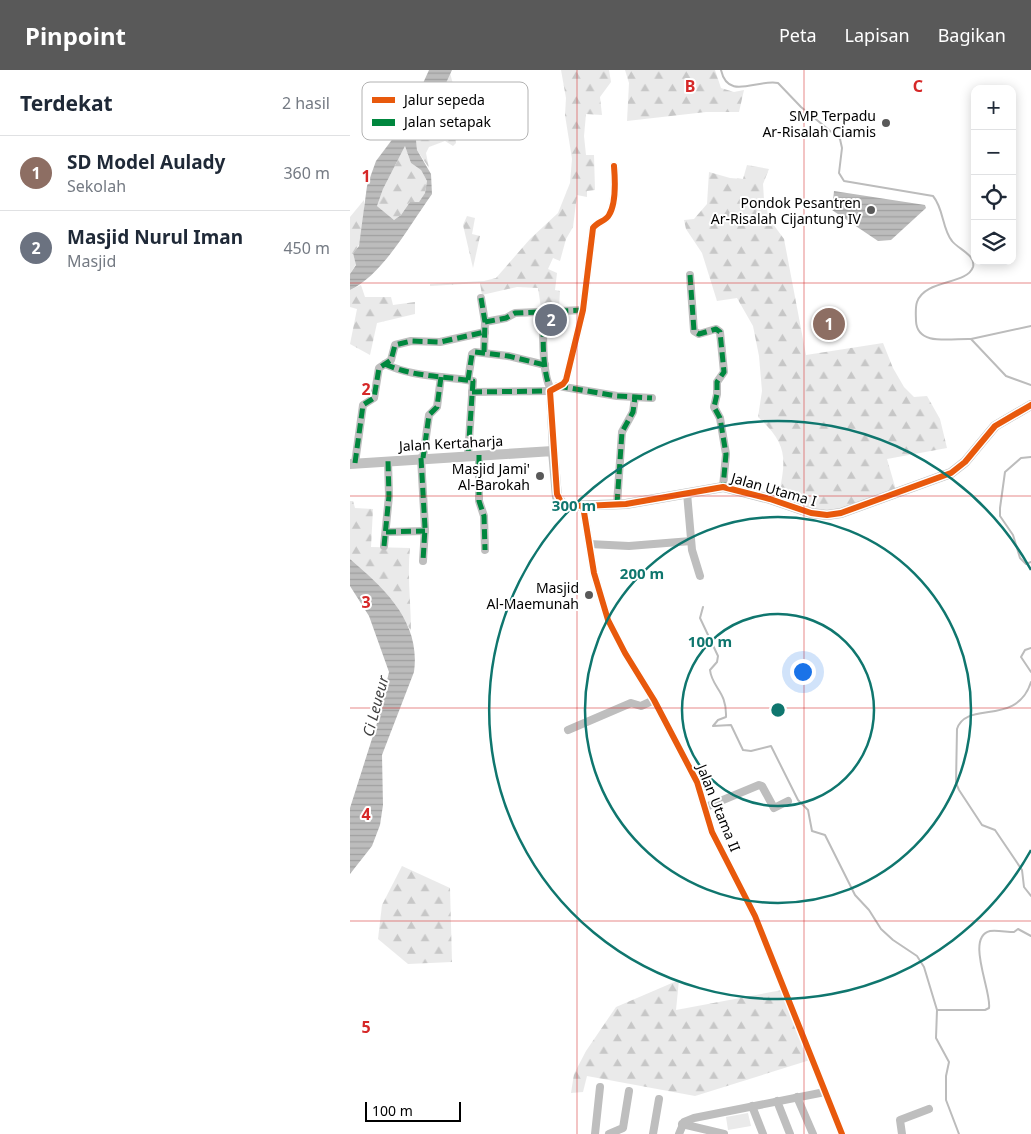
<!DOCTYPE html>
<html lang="id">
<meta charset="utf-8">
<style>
:root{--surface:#fff;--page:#f6f6f7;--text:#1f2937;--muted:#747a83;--line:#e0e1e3;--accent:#595959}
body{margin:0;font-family:"Noto Sans",sans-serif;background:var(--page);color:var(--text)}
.controls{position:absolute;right:15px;top:15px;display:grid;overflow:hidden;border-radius:10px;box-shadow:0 2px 12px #0003}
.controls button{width:45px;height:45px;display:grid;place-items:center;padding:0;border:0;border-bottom:1px solid var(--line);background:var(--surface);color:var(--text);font:25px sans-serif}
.scale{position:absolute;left:15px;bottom:12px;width:96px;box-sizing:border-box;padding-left:5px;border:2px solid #000;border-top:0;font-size:14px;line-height:18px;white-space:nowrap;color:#000;-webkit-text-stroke:4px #fff;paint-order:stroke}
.you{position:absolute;left:452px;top:601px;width:18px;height:18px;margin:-12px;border:4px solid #fff;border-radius:50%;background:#1a73e8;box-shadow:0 0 0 8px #1a73e833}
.badge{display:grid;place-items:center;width:32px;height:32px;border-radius:50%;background:var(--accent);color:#fff;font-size:16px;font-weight:700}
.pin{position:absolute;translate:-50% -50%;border:2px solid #fff;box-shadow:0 1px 5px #0006}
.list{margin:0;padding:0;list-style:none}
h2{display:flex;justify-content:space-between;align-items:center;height:65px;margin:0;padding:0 20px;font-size:21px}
h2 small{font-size:16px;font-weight:400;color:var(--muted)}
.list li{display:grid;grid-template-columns:32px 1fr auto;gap:15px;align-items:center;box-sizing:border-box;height:75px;padding:0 20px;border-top:1px solid var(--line)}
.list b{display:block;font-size:19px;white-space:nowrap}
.list p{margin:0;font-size:16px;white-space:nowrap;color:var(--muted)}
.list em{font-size:16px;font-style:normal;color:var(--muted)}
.icon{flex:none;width:28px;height:28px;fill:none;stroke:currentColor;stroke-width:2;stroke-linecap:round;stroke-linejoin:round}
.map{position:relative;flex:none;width:681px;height:1064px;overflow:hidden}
header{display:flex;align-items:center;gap:30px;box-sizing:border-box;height:70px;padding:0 25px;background:var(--accent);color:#fff}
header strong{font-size:24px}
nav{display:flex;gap:28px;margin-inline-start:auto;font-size:18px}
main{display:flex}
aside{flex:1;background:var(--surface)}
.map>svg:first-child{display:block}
.green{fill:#eaeaea}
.forest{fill:url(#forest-firs)}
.water{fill:url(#water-rules);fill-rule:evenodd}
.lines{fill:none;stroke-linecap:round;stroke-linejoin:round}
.stream{stroke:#bcbcbc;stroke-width:2}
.street{stroke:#bebebe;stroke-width:8}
.secondary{stroke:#c1c1c1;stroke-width:10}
.quiet{stroke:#00873e;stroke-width:5;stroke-dasharray:10 5;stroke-linecap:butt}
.cycleway-casing{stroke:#fff;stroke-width:9}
.cycleway{stroke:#e8590c;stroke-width:6}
.grid{fill:none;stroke:#d62828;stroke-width:1;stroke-opacity:0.55}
.ring{fill:none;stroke:#0f766e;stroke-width:2.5}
.poi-dot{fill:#595959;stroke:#fff;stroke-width:2}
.labels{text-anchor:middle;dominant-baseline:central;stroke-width:4;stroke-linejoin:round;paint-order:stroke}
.poi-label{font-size:14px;fill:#000;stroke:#fff;text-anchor:end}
.street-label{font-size:14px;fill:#000;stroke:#fff}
.water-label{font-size:15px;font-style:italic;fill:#404040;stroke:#fff}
.key{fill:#fff;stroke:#b2b2b2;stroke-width:1}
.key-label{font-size:14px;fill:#000}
.grid-label{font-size:16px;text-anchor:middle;font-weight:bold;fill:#d62828;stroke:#fff;stroke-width:4;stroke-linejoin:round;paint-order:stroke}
.centre{fill:#0f766e;stroke:#fff;stroke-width:2.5}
.ring-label{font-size:15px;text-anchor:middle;font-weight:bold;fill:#0f766e;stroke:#fff;stroke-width:4;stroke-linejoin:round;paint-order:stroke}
</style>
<header>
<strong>Pinpoint</strong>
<nav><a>Peta</a><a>Lapisan</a><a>Bagikan</a></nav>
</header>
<main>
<aside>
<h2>Terdekat<small>2 hasil</small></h2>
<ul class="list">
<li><span class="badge" style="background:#8d6e63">1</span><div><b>SD Model Aulady</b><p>Sekolah</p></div><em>360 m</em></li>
<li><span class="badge" style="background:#6b7280">2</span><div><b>Masjid Nurul Iman</b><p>Masjid</p></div><em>450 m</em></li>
</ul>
</aside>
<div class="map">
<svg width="681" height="1064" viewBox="0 0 681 1064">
<defs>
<pattern id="forest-firs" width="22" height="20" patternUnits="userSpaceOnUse" patternTransform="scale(1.25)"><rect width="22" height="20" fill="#eaeaea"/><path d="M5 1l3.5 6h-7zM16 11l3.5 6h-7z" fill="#c7c7c7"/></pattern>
<pattern id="water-rules" width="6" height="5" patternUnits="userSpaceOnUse" patternTransform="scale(1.25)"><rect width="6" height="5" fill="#bcbcbc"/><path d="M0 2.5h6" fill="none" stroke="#a0a0a0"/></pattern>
</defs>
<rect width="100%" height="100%" fill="#fff"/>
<polygon class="green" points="398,1043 401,1056 378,1060 376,1047"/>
<g class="forest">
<polygon points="211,0 259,0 261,12 250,27 252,45 236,44 234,66 236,85 244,85 245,120 237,121 237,127 227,125 223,157 216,169 210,191 203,188 198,199 207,203 205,220 210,221 209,238 191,238 188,218 167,217 132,225 130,213 80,216 80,214 134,211 146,208 180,169 208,143 220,113 222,89 215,45 216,28"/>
<polygon points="275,0 365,0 371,18 384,22 394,20 389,42 356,42 277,51 279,13"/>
<polygon points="100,3 103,14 100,32 106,73 103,76 95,71 79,77 76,83 79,98 67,80 66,70 85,37"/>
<polygon points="55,76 61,93 71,100 77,111 75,123 69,132 60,132 51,145 44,150 27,136 33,119"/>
<path d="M397,95L419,99L413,114L414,130L420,150L434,169L456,285L533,273L543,298L554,317L564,327L577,326L590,349L597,378L537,389L546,420L490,439L469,441L428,428C436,390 439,375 408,347L412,321L409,286L403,256L387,228L367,231L352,183L336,159L334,150L344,149L357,134L359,102L380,108L393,109Z"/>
<path d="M14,130C14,146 16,171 3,183L6,194L0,204V147Z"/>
<polygon points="117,146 125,148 122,164 130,166 123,198 113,155"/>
<polygon points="11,215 15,227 41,227 43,235 65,232 65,244 27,253 20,285 0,274 7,239 0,237 0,220"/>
<path d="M0,431H3L5,438L23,439L21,477L60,478C57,506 61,533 61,561C43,529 28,513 0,489Z"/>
<polygon points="52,796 100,818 102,892 58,894 28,869 32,835"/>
<polygon points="329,910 326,940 432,920 460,990 345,1026 237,1006 233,1022 221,1023 224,1004 236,981 266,937"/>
</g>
<g class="water">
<path d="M79,0H102L85,37L66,70L67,80L81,104L82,124C61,153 33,205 0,220V204L6,195L3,183L9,176L17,116L26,91L56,51ZM55,76L61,93L71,100L77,111L75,123L69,132H60L51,145L44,150L27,136L33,119Z"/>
<polygon points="484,121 575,135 576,138 541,170 528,171 482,140"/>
<path d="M0,489C35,519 71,552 64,602L32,685L33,735L30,755L22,776L0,804V738L27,653L39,602L19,546L0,516Z"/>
</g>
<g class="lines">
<g class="stream">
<path d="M371,0C378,31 406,9 428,13L451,37L490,69L492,78L489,103L494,111L583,126C594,139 592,159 602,171C608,179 626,185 623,197C617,215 575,209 567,232C565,238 566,246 566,251C567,277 603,268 621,269L656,306L681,315"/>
<polyline points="621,269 681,256"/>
<polyline points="681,387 671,388 655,402 650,438 650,446 663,465 670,488 676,494 681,492"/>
<path d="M353,537L350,548L368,586L367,592L360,600C362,618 377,621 376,647L368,650L363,656L381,655L393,680L401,681L421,676L448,730L458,740L462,761L475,765L505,825L519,840L531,859L543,870L567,886L574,897L587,940L586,968L599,992L596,1006V1030L609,1064"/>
<polyline points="681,578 675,580 671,587 681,602"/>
<path d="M681,612C667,657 616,630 607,659L606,713L609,720L632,755L645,760L672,800L674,817L681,826"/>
<path d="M587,940H635L639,938C642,922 615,867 640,861C647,860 657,862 664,862L668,859L681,866"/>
</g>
<g class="street">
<polyline points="340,205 344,261 349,264 366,259 370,262 374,302 367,312 367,324 364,337 370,348 376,384 373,417"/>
<polyline points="131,228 135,252 134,282"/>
<path d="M195,242C192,258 192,305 201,319"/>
<polyline points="135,252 156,248 165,243 233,240"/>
<path d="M35,294C62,307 94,306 123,311L118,385"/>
<polyline points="118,310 122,284 125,282 158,286 195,295"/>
<polyline points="208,316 267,326 302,328"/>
<polyline points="122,322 200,321"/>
<path d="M203,381L200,321L213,314L216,310L233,240L243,158C247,152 256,151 259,145C266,134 265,108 264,96"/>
<polyline points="129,385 129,431 134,446 135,480"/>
<polyline points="71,388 75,458 73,491"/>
<polyline points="73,388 79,345 87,337 91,307"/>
<polyline points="5,393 13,335 24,328 29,298 41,290 45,275 61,271 90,272 135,262"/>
<polyline points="337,423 342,480 350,506"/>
<polyline points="267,434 272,362 283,342 285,327"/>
<polyline points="233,436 244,503 258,550 275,583 304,630 347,712 362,762 405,846 492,1064"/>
<polyline points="36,462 75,461"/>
<polyline points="239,474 279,476 341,471"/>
<polyline points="34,476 39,426 38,391"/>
<polyline points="218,660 281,633 291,636 304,630"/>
<polyline points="356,737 409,715 412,716 424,738 438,731"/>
<polyline points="447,1027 463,1064"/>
<polyline points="427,1031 440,1064"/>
<polyline points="402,1036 413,1064"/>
<polyline points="332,1054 374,1064"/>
<polyline points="245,1064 250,1017"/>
<polyline points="259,1064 273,1058 279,1021"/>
<polyline points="303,1064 309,1029"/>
<polyline points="329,1064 334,1052 344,1048 475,1022"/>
<polyline points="552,1064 550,1050 579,1039"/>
</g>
<polyline class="secondary" points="0,394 203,381 207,427 215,436 276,434 373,417 420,429 461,443 477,445 491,443 601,403 615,392 645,356 681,335"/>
<g class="quiet">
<polyline points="340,205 344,261 349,264 366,259 370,262 374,302 367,312 367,324 364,337 370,348 376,384 373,417"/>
<polyline points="131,228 135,252 134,282"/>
<path d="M195,242C192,258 192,305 201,319"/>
<polyline points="135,252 156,248 165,243 233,240"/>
<path d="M35,294C62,307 94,306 123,311L118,385"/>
<polyline points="118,310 122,284 125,282 158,286 195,295"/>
<polyline points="208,316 267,326 302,328"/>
<polyline points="122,322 200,321"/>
<polyline points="129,385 129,431 134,446 135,480"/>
<polyline points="71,388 75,458 73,491"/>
<polyline points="73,388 79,345 87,337 91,307"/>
<polyline points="5,393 13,335 24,328 29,298 41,290 45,275 61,271 90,272 135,262"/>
<polyline points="267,434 272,362 283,342 285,327"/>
<polyline points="36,462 75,461"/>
<polyline points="34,476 39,426 38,391"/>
</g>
<defs>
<g id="cycleway">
<path d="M264,96C265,108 266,134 259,145C256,151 247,152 243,158L233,240L216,310L213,314L200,321L207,424L212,434L233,436L276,434L373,417L420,429L461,443L477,445L491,443L601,403L615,392L645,356L681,335"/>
<polyline points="233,436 244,503 258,550 275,583 304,630 347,712 362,762 405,846 492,1064"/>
</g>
</defs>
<use href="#cycleway" class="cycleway-casing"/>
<use href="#cycleway" class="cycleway"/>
</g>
<path class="grid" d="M227,0V1064M454,0V1064M0,213H681M0,426H681M0,638H681M0,851H681"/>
<g class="ring">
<circle cx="428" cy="640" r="96"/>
<circle cx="428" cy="640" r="193"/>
<path d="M681 780A289 289 0 1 1 681 500"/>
</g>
<g class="poi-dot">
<circle cx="536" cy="53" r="5"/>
<circle cx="521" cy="140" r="5"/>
<circle cx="190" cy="406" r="5"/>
<circle cx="239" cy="525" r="5"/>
</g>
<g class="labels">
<g class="poi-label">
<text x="526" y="45">SMP Terpadu<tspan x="526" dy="16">Ar-Risalah Ciamis</tspan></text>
<text x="511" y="132">Pondok Pesantren<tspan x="511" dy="16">Ar-Risalah Cijantung IV</tspan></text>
<text x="180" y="398">Masjid Jami'<tspan x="180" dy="16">Al-Barokah</tspan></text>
<text x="229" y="517">Masjid<tspan x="229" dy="16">Al-Maemunah</tspan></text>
</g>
<g class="street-label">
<text transform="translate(101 373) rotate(-3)">Jalan Kertaharja</text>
<text transform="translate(424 419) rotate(16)">Jalan Utama I</text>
<text transform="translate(369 738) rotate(68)">Jalan Utama II</text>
</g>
<g class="water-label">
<text transform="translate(25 636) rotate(-75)">Ci Leueur</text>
</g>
</g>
<rect x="12" y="12" width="166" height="58" rx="8" class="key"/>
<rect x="22" y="27" width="23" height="6" fill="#e8590c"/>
<rect x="22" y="49" width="23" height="7" fill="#00873e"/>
<g class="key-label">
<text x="54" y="35">Jalur sepeda</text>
<text x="54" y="57">Jalan setapak</text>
</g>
<g class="grid-label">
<text x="340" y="22">B</text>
<text x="568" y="22">C</text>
<text x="16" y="112">1</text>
<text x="16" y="325">2</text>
<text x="16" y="538">3</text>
<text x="16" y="750">4</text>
<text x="16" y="963">5</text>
</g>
<circle cx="428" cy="640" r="8" class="centre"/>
<g class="ring-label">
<text x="224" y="441">300 m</text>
<text x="292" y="509">200 m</text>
<text x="360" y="577">100 m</text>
</g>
</svg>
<div class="controls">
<button>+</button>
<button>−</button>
<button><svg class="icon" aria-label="locate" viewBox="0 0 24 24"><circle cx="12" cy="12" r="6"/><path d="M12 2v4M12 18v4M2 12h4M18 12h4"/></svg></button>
<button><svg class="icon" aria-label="layers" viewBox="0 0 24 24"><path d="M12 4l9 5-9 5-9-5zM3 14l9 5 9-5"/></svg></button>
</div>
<div class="scale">100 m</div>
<div class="you"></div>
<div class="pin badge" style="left:479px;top:254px;background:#8d6e63">1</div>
<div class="pin badge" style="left:201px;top:250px;background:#6b7280">2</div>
</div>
</main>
